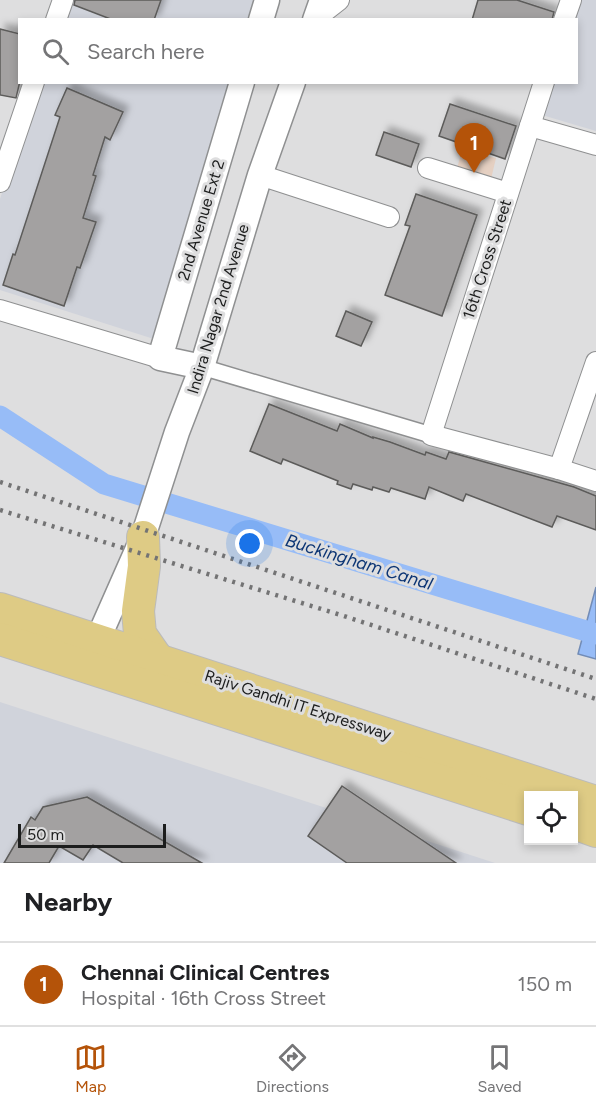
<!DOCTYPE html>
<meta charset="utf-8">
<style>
:root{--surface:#fff;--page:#f2f2f2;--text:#202124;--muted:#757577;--line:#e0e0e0;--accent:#b45309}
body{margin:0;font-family:Figtree,sans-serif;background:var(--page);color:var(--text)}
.controls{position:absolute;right:18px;bottom:18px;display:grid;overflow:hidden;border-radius:0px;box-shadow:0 3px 9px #0003}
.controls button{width:54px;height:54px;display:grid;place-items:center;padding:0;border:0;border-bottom:2px solid var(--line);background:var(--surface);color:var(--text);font:30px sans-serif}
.scale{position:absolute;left:18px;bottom:15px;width:148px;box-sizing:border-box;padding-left:6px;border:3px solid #1c1d1d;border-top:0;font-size:16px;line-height:21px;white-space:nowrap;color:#1c1d1d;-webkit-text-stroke:4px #dededf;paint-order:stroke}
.you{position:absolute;left:250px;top:544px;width:21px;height:21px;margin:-15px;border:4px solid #fff;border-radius:50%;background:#1a73e8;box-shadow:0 0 0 9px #1a73e833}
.badge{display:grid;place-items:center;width:39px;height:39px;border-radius:50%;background:var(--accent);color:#fff;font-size:20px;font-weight:700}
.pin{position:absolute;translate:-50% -50px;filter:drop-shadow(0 2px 3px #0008)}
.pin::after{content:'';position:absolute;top:32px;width:21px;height:18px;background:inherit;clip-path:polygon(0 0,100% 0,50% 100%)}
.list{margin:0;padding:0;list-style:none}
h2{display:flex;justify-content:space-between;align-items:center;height:78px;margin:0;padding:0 24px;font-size:26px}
h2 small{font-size:20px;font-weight:400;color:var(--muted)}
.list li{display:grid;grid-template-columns:39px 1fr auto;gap:18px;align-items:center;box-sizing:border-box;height:84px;padding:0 24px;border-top:2px solid var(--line)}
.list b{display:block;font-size:22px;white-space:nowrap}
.list p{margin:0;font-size:20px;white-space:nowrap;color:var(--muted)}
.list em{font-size:20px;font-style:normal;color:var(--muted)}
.icon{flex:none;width:33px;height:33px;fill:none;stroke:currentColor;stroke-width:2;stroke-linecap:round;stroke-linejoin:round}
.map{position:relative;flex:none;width:596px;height:863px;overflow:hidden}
.search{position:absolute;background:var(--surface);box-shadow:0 3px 9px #0003;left:18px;right:18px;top:18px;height:66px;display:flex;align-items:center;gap:15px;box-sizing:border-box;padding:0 21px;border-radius:0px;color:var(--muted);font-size:22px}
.sheet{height:162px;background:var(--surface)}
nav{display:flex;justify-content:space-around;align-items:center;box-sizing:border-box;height:84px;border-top:2px solid var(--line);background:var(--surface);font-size:16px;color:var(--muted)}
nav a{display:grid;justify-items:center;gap:3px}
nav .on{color:var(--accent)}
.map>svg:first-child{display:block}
.built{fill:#d0d3db}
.medical{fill:#e5d0c2}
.water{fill:#97bcf7;stroke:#728cb6;stroke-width:1.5}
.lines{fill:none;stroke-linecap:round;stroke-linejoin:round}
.canal{stroke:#97bcf7;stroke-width:21}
.building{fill:#a3a1a1;stroke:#5c5b5a;stroke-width:1.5;filter:url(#shadow)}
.pedestrian-casing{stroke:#8f9091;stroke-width:18}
.minor-casing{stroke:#8f9091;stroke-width:22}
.tertiary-casing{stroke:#8f9091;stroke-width:27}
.primary-casing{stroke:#bbb;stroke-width:34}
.pedestrian{stroke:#fff;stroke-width:15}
.minor{stroke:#fff;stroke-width:20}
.tertiary{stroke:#fff;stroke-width:24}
.primary{stroke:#decb85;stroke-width:32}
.rail{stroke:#737374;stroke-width:4.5;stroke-dasharray:3 6;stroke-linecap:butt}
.labels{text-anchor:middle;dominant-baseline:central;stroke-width:6;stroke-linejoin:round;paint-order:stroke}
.street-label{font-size:16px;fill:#1c1d1d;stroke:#dededf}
.water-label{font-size:18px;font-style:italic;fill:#0d3675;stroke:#dededf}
</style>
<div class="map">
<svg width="596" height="863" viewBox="0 0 596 863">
<defs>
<filter id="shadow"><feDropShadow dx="5.5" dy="-5.5" stdDeviation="3" flood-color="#0004"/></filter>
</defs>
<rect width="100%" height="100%" fill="#dededf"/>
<g class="built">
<polygon points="65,0 259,0 253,19 59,20"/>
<polygon points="577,0 596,0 596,131 542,115 552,83 576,82 576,20 571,19"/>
<polygon points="38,83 234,83 157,340 0,290 0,199"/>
<polygon points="0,702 495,863 0,863"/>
</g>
<polygon class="medical" points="462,150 496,158 487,196 452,187"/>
<polygon class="water" points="596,587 596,659 578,654"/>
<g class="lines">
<polyline class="canal" points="0,416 104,484 596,634"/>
</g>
<g class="building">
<polygon points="75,0 161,0 154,20 113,20 74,5"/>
<polygon points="478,0 517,0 554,12 552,20 472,20"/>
<polygon points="0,29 20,34 20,81 16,98 0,95"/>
<polygon points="67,88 123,112 110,140 105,137 93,175 96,176 83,218 96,222 80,268 77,267 64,306 3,285 13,254 15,255 60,117 55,115"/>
<polygon points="450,104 516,126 505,159 439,136"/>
<polygon points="384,132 419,144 411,167 376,155"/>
<polygon points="416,194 477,215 442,316 385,295 410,226 405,225"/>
<polygon points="346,311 372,322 361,346 336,336"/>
<polygon points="269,404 337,431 340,424 373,438 373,437 390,442 425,455 426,452 446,459 449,452 574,487 596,496 596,530 557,516 552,527 466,494 463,501 429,487 425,499 391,488 389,492 373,487 372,490 353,484 351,489 337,484 338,481 283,459 281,464 250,451"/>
<polygon points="342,786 456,863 347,863 308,836"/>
<polygon points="87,797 202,863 123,863 93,845 83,860 59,846 49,863 4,863 31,817 35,820 43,807"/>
</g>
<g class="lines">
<defs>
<polyline id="pedestrian" points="202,367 431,435"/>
<g id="minor">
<polyline points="316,18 339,0"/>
<polyline points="56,20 63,0"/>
<polyline points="564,20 571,0"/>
<polyline points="544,82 431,435 559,469 596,481"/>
<polyline points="530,126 596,145"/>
<polyline points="428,168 508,193"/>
<polyline points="260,175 389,217"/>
<polyline points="0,182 34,82"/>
<polyline points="0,310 160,358"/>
<polyline points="559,469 596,362"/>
</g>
<g id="tertiary">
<polyline points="261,20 267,0"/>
<polyline points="315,20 322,0"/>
<polyline points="202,367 160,358 242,82"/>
<polyline points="90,657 143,537 177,432 202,367 260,175 293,82"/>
</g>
<g id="primary">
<polyline points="143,537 144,566 138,611 140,634 158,660"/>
<polyline points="0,609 596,802"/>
<polyline points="0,639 528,809"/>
<polyline points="574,823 596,831"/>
</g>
</defs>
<use href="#pedestrian" class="pedestrian-casing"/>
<use href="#minor" class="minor-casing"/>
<use href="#tertiary" class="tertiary-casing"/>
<use href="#primary" class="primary-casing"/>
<use href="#pedestrian" class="pedestrian"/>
<use href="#minor" class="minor"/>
<use href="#tertiary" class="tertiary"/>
<use href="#primary" class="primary"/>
<g class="rail">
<polyline points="0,482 596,679"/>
<polyline points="0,510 344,616 596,699"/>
</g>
</g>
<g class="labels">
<g class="street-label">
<text transform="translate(201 220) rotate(-73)">2nd Avenue Ext 2</text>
<text transform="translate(487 259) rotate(-72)">16th Cross Street</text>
<text transform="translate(218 309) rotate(-73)">Indira Nagar 2nd Avenue</text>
<text transform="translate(298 705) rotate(18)">Rajiv Gandhi IT Expressway</text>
</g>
<g class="water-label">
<text transform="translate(359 562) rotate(17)">Buckingham Canal</text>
</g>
</g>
</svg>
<div class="controls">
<button><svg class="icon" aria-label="locate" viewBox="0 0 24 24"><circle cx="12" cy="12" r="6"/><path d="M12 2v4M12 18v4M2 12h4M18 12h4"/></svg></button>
</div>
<div class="scale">50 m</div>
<div class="you"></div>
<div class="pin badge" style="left:474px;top:173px">1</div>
<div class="search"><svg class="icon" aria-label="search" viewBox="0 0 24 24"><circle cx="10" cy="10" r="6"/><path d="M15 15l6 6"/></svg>Search here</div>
</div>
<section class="sheet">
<h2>Nearby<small></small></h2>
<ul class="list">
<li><span class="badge">1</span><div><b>Chennai Clinical Centres</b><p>Hospital · 16th Cross Street</p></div><em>150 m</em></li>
</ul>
</section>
<nav>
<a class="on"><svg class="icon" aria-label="map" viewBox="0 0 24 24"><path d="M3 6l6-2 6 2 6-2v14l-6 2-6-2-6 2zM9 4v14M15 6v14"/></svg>Map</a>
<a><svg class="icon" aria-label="directions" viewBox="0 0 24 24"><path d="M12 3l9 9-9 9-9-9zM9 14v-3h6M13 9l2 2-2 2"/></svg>Directions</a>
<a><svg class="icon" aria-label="saved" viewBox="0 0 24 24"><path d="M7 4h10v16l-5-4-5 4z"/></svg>Saved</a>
</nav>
